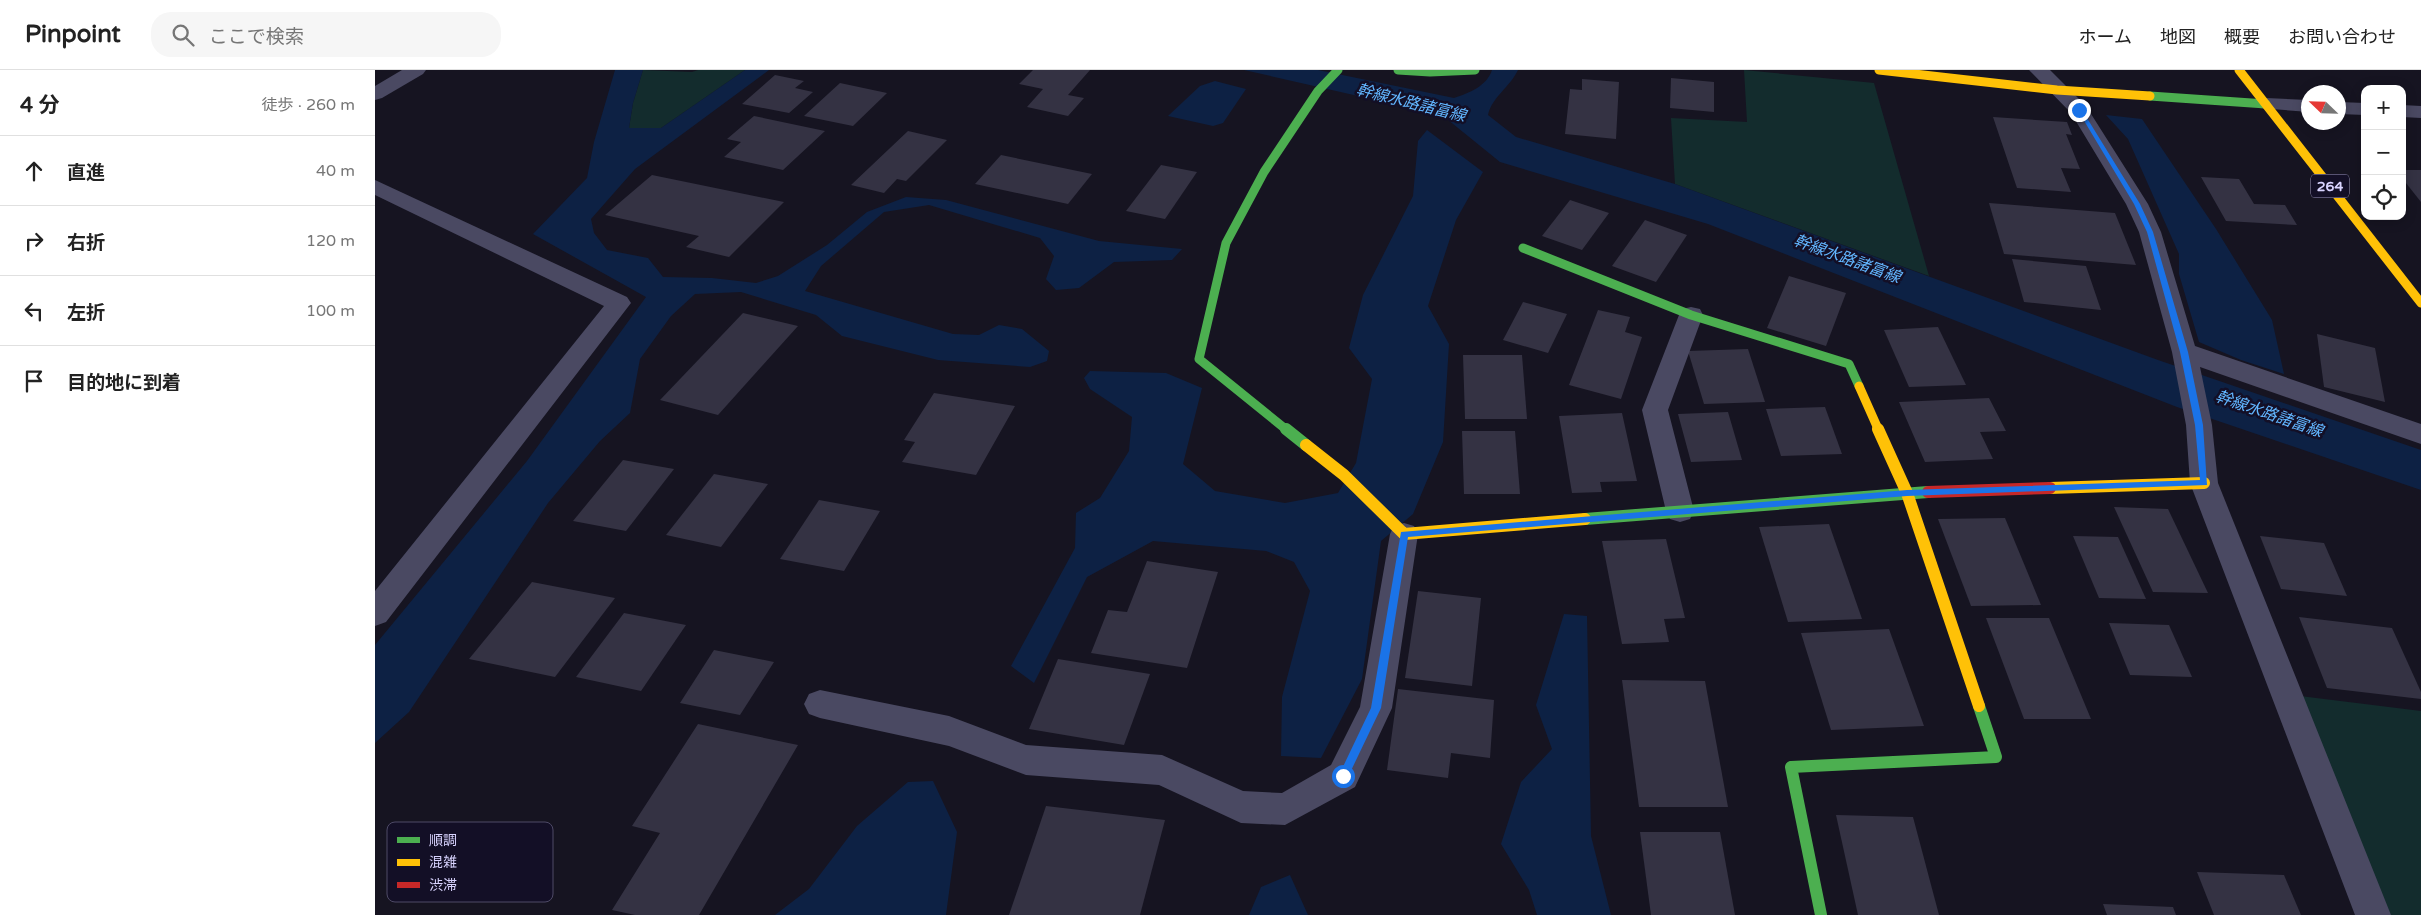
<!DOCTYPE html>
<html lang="ja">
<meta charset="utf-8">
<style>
:root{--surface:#fff;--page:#f6f6f6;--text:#222;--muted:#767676;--line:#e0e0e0}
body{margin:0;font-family:"Varela Round","Noto Sans JP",sans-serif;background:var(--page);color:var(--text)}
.controls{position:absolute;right:15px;top:15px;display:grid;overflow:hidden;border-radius:10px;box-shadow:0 2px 12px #0003}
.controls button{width:45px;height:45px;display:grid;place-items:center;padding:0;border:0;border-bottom:1px solid var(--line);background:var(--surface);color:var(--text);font:25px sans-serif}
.compass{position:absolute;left:1926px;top:15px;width:45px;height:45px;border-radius:50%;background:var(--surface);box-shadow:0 2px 12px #0003;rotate:293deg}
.stop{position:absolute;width:15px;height:15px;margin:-11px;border:4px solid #1a73e8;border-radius:50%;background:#fff}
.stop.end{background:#1a73e8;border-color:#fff;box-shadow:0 1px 5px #0008}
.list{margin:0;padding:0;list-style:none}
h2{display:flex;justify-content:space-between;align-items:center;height:65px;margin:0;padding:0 20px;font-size:21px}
h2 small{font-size:16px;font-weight:400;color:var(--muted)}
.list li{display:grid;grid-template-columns:32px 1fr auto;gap:15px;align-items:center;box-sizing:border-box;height:70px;padding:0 20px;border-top:1px solid var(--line)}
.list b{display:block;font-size:19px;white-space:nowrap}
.list em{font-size:16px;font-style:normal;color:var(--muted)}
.icon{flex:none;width:28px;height:28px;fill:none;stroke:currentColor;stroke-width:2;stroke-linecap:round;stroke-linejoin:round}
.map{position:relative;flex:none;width:2046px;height:845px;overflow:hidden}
header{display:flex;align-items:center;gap:30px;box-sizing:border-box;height:70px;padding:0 25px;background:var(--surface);border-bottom:1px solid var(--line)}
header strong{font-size:24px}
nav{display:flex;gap:28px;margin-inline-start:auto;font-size:18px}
.search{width:350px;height:45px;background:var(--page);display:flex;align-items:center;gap:12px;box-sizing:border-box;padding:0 18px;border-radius:20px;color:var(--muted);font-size:19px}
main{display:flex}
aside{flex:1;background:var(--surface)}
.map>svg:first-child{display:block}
.green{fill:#132c2d}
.water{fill:#0d2144}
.building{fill:#343243}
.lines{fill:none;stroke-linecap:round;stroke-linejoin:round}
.street{fill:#4a4962;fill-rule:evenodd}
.fast-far1{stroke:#4caf50;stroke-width:9}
.fast{stroke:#4caf50;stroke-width:12}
.slow-far1{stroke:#ffc107;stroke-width:9}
.slow{stroke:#ffc107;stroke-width:12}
.jam{stroke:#c62828;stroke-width:12}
.route{fill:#1a73e8}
.labels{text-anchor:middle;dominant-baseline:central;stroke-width:5;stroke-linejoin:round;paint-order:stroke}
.shield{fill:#130f26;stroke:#9e99be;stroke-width:1}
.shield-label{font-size:14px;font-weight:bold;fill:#d9d4ff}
.water-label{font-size:16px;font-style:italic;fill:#62b6ff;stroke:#130f26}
.key{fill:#130f26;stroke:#4e4a67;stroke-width:1}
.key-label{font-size:14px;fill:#d9d4ff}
</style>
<header>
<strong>Pinpoint</strong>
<div class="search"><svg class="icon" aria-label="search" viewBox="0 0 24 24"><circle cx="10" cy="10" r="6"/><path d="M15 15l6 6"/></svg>ここで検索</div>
<nav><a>ホーム</a><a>地図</a><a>概要</a><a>お問い合わせ</a></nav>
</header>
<main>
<aside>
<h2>4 分<small>徒歩 · 260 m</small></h2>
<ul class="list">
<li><svg class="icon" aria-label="ahead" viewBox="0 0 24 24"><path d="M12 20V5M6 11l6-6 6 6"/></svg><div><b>直進</b></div><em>40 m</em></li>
<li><svg class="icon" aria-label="right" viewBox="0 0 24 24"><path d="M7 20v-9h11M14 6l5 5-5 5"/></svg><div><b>右折</b></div><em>120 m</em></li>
<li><svg class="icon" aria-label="left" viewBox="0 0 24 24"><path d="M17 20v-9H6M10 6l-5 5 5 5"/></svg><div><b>左折</b></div><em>100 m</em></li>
<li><svg class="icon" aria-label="arrive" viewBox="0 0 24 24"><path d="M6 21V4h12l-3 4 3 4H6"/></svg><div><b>目的地に到着</b></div></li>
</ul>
</aside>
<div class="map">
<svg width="2046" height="845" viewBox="0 0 2046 845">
<rect width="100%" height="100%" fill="#161421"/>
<g class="green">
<polygon points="268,0 317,2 323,0 370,0 286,58 254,58 258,33"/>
<polygon points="1369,0 1499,13 1554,206 1300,114 1296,48 1372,52"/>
<polygon points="1925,626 2046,641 2046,845 2015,845"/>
</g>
<g class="water">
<polygon points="240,0 268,0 258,33 254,58 286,58 370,0 394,0 260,99 216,149 219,163 232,180 273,188 288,207 337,208 381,213 403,206 452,175 492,142 531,127 571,130 724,171 807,179 797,190 739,192 704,218 681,220 671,209 679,186 665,168 554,135 509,142 446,196 430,221 578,264 604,265 624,255 647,259 674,281 672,291 655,297 563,290 467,266 441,245 366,222 320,224 296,246 265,289 255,343 225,371 173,433 34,642 0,673 0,575 152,391 271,227 158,164 212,108 219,72"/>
<path d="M869,0H943L1079,28C1094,23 1112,16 1117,0H1143C1135,17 1117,27 1113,45L1141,67L1300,114L1783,290L2046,380V420L1802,337L1333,154L1125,92L1067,45Z"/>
<polygon points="840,11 871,19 848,53 838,56 793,46 825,16"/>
<polygon points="1731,45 1767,49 1841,159 1897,250 1909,304 1866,290 1824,272 1804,204 1804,184 1753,69"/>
<polygon points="1052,60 1108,102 1081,150 1053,236 1074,274 1068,372 1038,444 1006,471 987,609 946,688 906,686 907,627 935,521 919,492 891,481 778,471 712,507 659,613 636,596 700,478 701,443 725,428 754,381 757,347 715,319 709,308 715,301 791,303 827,318 808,394 840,421 910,433 963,423 981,393 997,309 974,278 988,225 1038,126 1043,71"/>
<polygon points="1189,544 1212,546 1216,766 1236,845 1162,845 1154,820 1126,774 1146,712 1177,679 1161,635"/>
<polygon points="558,711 582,762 571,845 400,845 434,819 482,756 533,712"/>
<polygon points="915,805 933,845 874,845 886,817"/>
</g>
<g class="building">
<polygon points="658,0 715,0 693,25 709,28 693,46 652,37 668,19 644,14"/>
<polygon points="400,5 429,11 420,18 438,22 414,43 367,34"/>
<polygon points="1296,8 1339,12 1339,42 1295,38"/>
<polygon points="1207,9 1244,12 1241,69 1190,64 1195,19 1207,20"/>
<polygon points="465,13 512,23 478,56 429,46"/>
<polygon points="379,46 450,61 408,100 349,87 366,72 352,69"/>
<polygon points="1618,47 1692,52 1697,65 1691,64 1705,99 1686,98 1696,122 1642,118"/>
<polygon points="533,61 572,70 531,111 522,109 509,123 476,115"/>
<polygon points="626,85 717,104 693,134 600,114"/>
<polygon points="786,95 822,102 790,149 751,141"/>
<polygon points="2027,100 2046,100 2046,132 2027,108"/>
<polygon points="277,105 409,132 354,187 311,177 324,166 230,145"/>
<polygon points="1826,107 1864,109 1879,134 1910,135 1922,155 1851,151"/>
<polygon points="1195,130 1234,143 1207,180 1167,166"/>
<polygon points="1614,133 1740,143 1761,195 1629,184"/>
<polygon points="1270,150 1312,165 1281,212 1237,196"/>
<polygon points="1637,189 1711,196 1726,240 1649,232"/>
<polygon points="1414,206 1471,223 1451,276 1392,258"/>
<polygon points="1148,232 1192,244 1173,283 1128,270"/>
<polygon points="1223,240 1255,247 1250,262 1267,267 1246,329 1194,315"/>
<polygon points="368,243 423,256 343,345 285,330"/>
<polygon points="1563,257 1591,315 1534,317 1509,260"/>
<polygon points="1942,264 2000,278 2010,332 1949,317"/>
<polygon points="1373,279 1390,332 1329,334 1313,281"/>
<polygon points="1088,285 1147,285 1152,349 1090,349"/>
<polygon points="559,323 640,336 601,405 527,392 540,372 529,370"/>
<polygon points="1614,328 1631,361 1605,362 1618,389 1550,392 1524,332"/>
<polygon points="1450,337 1467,384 1406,386 1391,339"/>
<polygon points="1353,342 1367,390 1316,392 1303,344"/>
<polygon points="1247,343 1262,411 1225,412 1227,422 1197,423 1184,346"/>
<polygon points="1087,361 1140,361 1145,424 1089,424"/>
<polygon points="248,390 299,399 251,461 198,451"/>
<polygon points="339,404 393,414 346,477 291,465"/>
<polygon points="444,430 505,441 469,501 405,489"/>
<polygon points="1739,437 1793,439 1833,523 1778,522"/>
<polygon points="1630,448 1666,535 1596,536 1563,449"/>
<polygon points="1454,454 1487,549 1413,552 1384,457"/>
<polygon points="1698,466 1743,467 1771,529 1724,528"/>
<polygon points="1885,466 1949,473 1972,526 1906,519"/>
<polygon points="1291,469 1310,548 1289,549 1294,572 1247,574 1227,471"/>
<polygon points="772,491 843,502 812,598 716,583 733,540 752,542"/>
<polygon points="157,512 240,528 180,607 94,589"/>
<polygon points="1043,521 1106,528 1097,616 1030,608"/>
<polygon points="249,543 311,555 266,621 201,607"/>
<polygon points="1924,547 2017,558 2046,622 2046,629 1952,618"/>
<polygon points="1611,548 1674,548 1716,649 1649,649"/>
<polygon points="1734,553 1794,555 1817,607 1755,605"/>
<polygon points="1514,559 1549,656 1456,660 1426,563"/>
<polygon points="339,580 399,592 365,645 305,633"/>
<polygon points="683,589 775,604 749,675 654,659"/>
<polygon points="1247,610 1330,611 1353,737 1264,737"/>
<polygon points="1023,619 1119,630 1115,688 1076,683 1073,708 1012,700"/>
<polygon points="323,654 423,675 324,845 260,845 237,840 285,763 257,756"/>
<polygon points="671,736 790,750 765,845 634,845"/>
<polygon points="1461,745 1538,747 1564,845 1483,845"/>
<polygon points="1265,762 1345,762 1360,845 1276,845"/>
<polygon points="1822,802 1909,805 1926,845 1839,845"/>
<polygon points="1728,834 1798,837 1801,845 1732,845"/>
</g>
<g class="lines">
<g class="street">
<polygon points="27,0 51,0 48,4 7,28 0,30 0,16"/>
<polygon points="1654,0 1675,0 1711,36 1773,134 1786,162 1820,276 2046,354 2046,374 1825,297 1837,355 1843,413 2016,845 1980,845 1815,413 1811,355 1797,282 1764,162 1751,134 1696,43"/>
<polygon points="1891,28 1934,30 1934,42 1884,38 1881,34 1884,30"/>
<polygon points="1964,32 1990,33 1990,45 1964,44"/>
<polygon points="2027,35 2046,36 2046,48 2027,47"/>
<polygon points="0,110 252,227 256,233 11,552 0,556 0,521 229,236 0,125"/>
<polygon points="1316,237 1325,239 1328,245 1293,340 1319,441 1315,449 1305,452 1295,449 1291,441 1267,340 1304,245 1307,239"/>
<polygon points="1029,453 1039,456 1043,464 1017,638 980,717 910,755 866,753 784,715 651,705 574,676 445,648 434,644 429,634 434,624 445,620 574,646 651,675 787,685 868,721 907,723 956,695 985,637 1015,464 1019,456"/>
</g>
<g class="fast-far1">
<polyline points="1023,0 1055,2 1100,0"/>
<polyline points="1775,26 1891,34"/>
<polyline points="1148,178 1316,245 1474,294 1484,316"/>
<polyline points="913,361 824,289 851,173 889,102 943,21 963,0"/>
</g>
<g class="fast">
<polyline points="911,359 931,375"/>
<polyline points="1210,449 1553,422"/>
<polyline points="1446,845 1416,697 1621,687 1604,636"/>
</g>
<g class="slow-far1">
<polyline points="1504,0 1682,20 1775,26"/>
<polyline points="1864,0 2046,233"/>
<polyline points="1484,316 1504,361"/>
</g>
<g class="slow">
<polyline points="1503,359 1532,423 1604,636"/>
<polyline points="931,375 969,405 1029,464 1210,449"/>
<polyline points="1675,418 1829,413"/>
</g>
<polyline class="jam" points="1553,422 1675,418"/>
</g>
<polygon class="route" points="1702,39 1707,40 1765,134 1778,162 1813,282 1828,355 1832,415 1532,426 1033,467 1006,638 972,709 965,709 965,703 996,638 1026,462 1532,420 1825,410 1820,355 1805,282 1772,162 1759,134"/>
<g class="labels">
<rect class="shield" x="1936" y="104.5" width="38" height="23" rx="4"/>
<g class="shield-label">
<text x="1955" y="116">264</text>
</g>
<g class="water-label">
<text transform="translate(1036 33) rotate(14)">幹線水路諸富線</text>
<text transform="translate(1472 189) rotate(20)">幹線水路諸富線</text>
<text transform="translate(1894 344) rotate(19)">幹線水路諸富線</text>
</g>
</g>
<rect x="12" y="752" width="166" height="80" rx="8" class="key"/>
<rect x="22" y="767" width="23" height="6" fill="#4caf50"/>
<rect x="22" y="789" width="23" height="7" fill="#ffc107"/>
<rect x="22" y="812" width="23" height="6" fill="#c62828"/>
<g class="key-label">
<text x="54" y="775">順調</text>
<text x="54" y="797">混雑</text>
<text x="54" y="820">渋滞</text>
</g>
</svg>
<div class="controls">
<button>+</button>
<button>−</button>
<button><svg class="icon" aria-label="locate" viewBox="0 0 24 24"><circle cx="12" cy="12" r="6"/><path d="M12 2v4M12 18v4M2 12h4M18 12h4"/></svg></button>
</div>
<svg class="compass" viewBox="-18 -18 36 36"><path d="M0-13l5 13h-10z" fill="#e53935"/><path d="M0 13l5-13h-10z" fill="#767676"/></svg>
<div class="stop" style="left:968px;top:706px"></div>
<div class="stop end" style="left:1704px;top:40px"></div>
</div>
</main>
